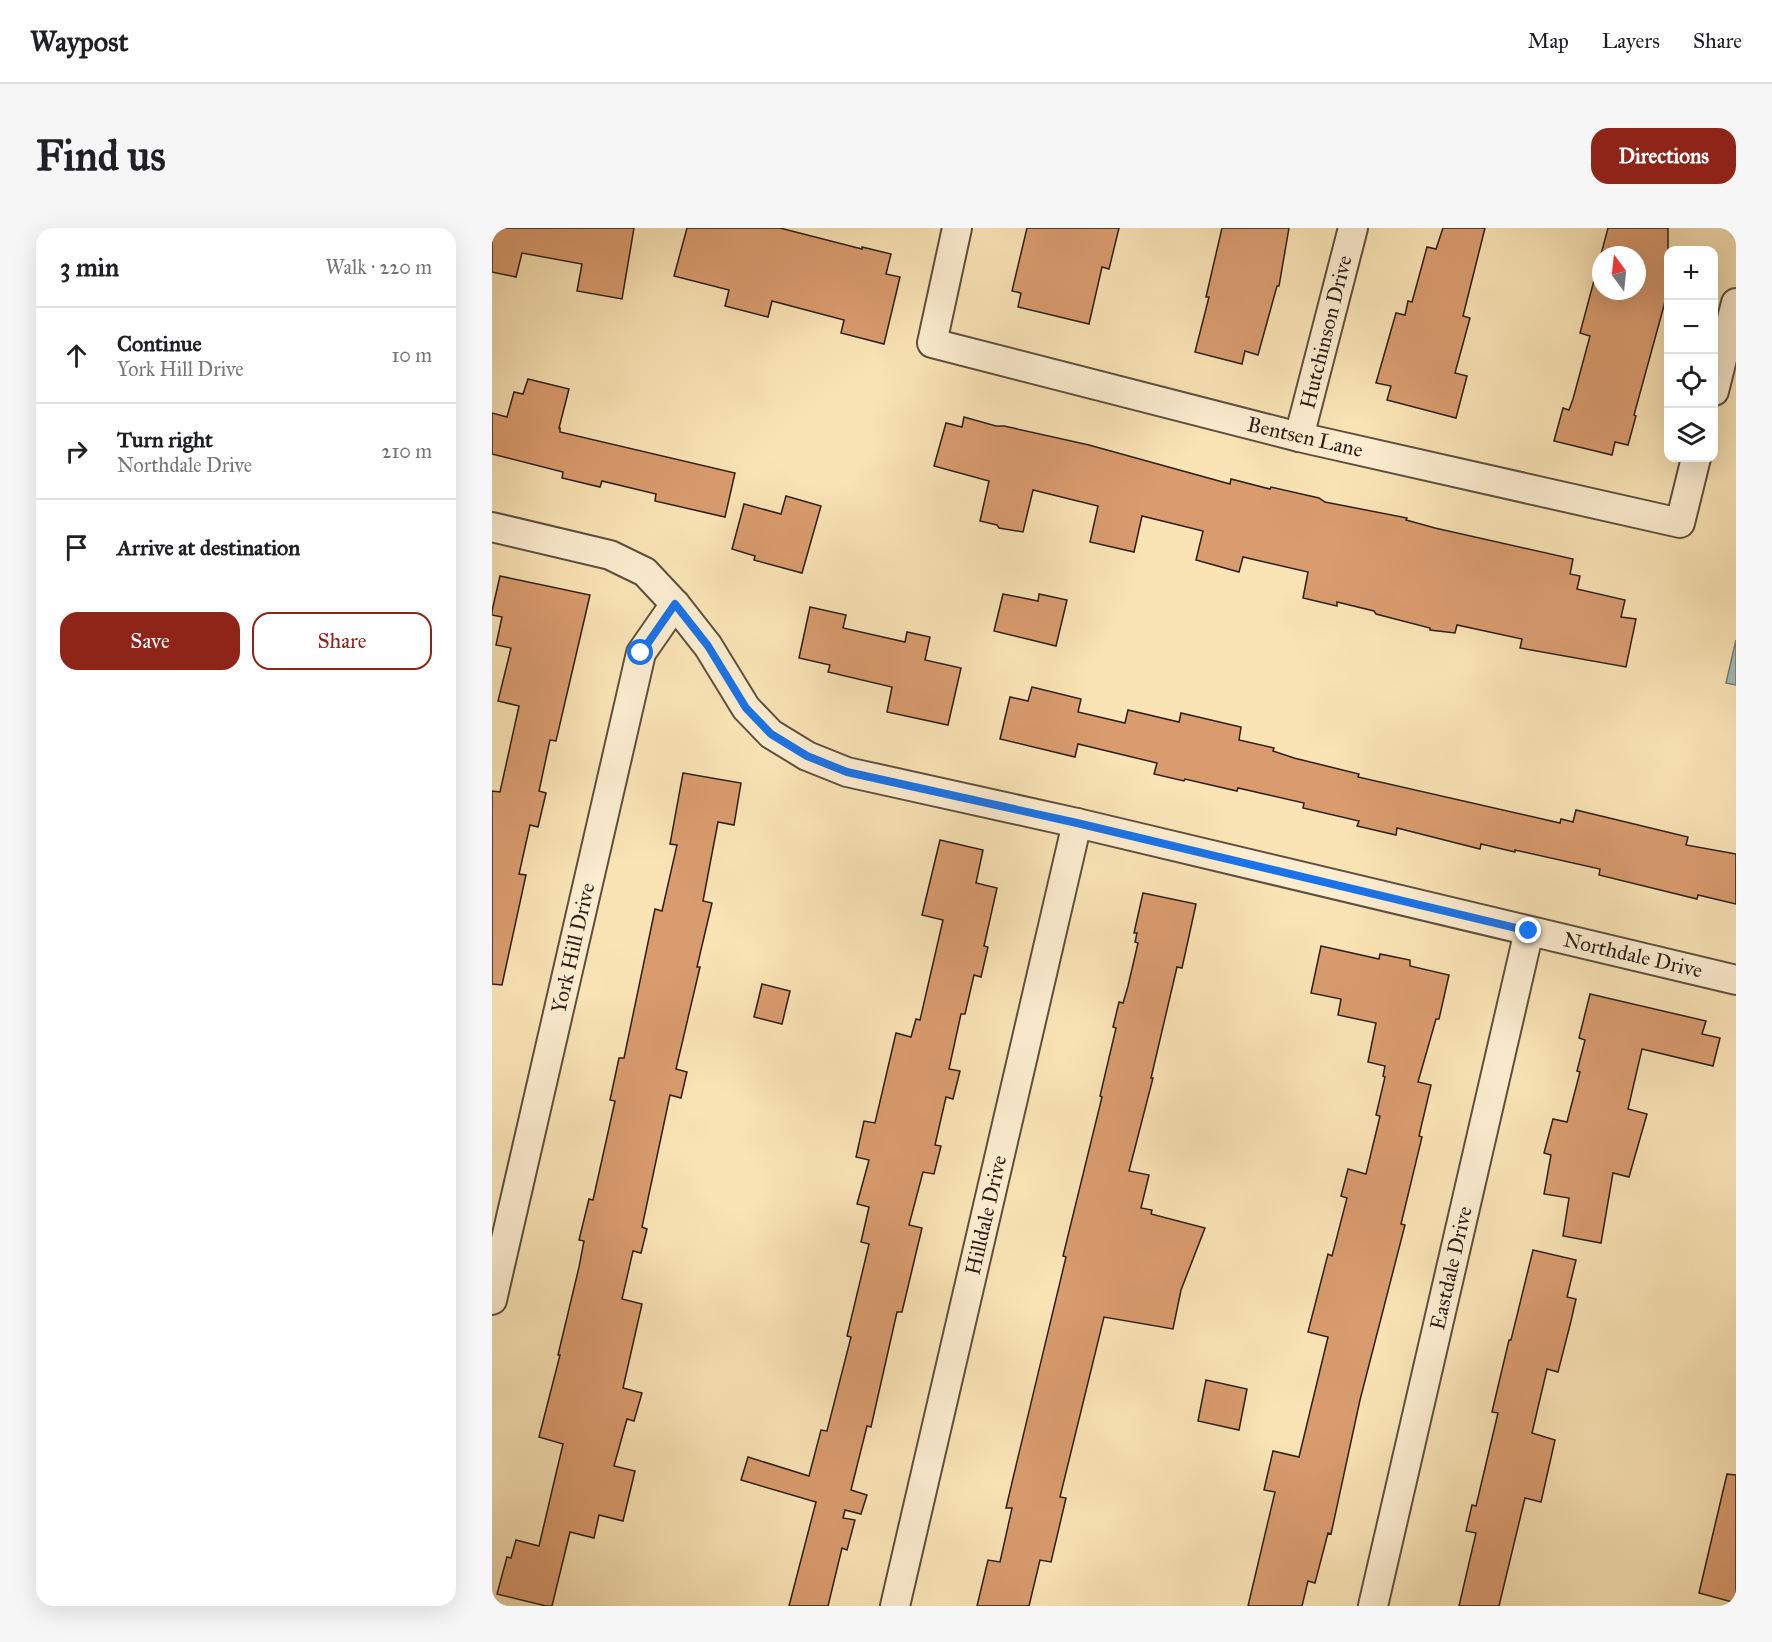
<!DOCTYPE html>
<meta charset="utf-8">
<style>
:root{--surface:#fff;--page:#f6f6f6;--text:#202124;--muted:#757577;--line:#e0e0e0;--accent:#8f2418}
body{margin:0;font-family:"IM FELL Great Primer",serif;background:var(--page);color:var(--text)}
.controls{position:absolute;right:18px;top:18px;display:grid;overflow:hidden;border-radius:12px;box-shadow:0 6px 24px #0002}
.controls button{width:54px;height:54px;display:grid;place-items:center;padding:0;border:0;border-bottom:2px solid var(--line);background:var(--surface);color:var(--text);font:30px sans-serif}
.compass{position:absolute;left:1100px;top:18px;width:54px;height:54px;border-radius:50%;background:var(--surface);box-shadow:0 6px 24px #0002;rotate:345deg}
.stop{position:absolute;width:18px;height:18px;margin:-14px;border:4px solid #1a73e8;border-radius:50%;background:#fff}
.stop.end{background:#1a73e8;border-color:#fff;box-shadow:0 2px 6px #0008}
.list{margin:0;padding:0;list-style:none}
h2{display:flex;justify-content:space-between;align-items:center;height:78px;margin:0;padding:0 24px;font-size:26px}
h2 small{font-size:20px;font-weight:400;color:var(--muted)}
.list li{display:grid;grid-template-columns:39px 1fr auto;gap:18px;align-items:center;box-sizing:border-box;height:96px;padding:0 24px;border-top:2px solid var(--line)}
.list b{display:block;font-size:22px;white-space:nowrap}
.list p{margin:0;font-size:20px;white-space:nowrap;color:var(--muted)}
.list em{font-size:20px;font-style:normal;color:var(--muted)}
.actions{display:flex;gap:12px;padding:18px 24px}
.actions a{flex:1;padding:14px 0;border:2px solid var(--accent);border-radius:18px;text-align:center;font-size:21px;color:var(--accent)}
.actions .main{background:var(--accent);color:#fff}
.icon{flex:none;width:33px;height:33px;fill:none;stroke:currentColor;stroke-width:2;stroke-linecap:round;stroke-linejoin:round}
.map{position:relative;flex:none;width:1244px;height:1378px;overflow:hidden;border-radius:18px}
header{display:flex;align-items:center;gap:36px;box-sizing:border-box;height:84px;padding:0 30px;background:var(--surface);border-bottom:2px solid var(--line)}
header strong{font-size:28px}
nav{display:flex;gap:33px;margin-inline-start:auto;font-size:21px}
.intro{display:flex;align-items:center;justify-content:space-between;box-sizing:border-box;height:144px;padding:0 36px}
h1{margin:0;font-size:42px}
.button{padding:15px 27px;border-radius:18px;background:var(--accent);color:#fff;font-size:21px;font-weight:700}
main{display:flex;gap:36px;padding:0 36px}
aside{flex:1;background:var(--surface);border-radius:18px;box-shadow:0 6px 24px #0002}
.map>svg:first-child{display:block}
.water{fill:#a2bcb8;stroke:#727d78;stroke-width:1.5}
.building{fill:#da9c6f;stroke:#2a1f17;stroke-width:1.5;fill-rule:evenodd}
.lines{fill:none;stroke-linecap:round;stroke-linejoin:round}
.minor-casing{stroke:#5e503f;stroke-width:32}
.minor{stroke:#fcedd0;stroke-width:28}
.route{stroke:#1a73e8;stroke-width:8}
.labels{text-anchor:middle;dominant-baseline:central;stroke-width:4.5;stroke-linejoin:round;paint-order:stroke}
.street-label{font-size:21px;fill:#2a1f17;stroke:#fcedd0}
</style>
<header>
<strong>Waypost</strong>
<nav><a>Map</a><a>Layers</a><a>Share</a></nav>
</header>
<div class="intro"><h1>Find us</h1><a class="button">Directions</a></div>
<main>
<aside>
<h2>3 min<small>Walk · 220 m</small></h2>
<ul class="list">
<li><svg class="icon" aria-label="ahead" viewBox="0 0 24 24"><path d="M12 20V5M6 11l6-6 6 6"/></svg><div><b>Continue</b><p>York Hill Drive</p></div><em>10 m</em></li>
<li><svg class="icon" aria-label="right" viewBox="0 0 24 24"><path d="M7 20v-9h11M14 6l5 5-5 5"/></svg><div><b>Turn right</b><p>Northdale Drive</p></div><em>210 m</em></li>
<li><svg class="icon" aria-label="arrive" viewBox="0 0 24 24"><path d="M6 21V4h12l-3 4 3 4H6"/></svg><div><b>Arrive at destination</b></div></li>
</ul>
<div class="actions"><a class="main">Save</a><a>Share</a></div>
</aside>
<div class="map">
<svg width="1244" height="1378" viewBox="0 0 1244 1378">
<rect width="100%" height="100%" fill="#fae4b6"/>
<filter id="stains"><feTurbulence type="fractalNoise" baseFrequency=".00333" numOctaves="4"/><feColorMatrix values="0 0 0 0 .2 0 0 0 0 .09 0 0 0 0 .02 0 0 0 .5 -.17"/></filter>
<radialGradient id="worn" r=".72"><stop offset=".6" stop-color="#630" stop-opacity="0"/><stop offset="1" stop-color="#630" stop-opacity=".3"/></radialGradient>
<polygon class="water" points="1244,412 1244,457 1234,455"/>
<g class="building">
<polygon points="0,0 142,0 130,71 85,63 90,36 30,25 24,49 0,44"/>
<polygon points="195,0 288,0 370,21 370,19 399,26 394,46 408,49 392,116 349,105 352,92 280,73 276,89 233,78 237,62 182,48"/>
<polygon points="535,0 627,0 617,41 610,39 597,96 526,79 529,65 520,63"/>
<polygon points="730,0 797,0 787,58 785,58 766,127 753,123 750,136 703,124 717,69 714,69"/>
<polygon points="951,0 993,0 971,88 978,90 963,145 975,148 964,190 895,172 899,158 884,155 904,85 913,87 916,73 920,74 935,19 944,21"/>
<path d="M1116,0H1176V63L1142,187L1144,188L1136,217L1123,214L1120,227L1062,213L1071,180L1077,182L1081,171L1098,108L1088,105ZM1109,27H1145V63H1109Z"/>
<polygon points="36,151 77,161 67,200 68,200 68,204 243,245 233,289 163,273 164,266 110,253 108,259 70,250 71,244 0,226 0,185 15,189 22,164 31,166"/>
<polygon points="472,189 504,198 512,198 597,217 738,256 739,251 778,261 779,259 827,270 833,274 915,290 914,292 943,300 1081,331 1078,346 1088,348 1085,361 1133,372 1129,389 1144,391 1134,439 1028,420 1030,411 965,397 963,405 938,402 938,400 884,386 882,383 845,374 845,378 811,370 816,344 751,329 747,344 704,332 711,303 650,288 642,324 598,314 606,278 541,262 531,304 507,300 505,297 488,293 497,253 442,238 454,195 470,199"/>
<polygon points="294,268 329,278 310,345 262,332 263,328 240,321 252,276 289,286"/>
<polygon points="8,348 98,367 64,513 58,512 47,563 54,565 46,599 38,597 27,646 34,647 10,757 0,756 0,563 8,564 27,478 6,473 19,420 4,417 10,389 0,387 0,383"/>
<polygon points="511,366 546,373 547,366 575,372 564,418 502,403"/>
<polygon points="318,379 354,387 351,400 413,414 415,404 438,409 433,432 469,440 456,497 395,484 400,459 336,444 338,437 307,430"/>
<polygon points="540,459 589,471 586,484 633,495 636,482 687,494 689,485 749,499 747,512 782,520 781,523 802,530 867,546 866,549 1068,595 1069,591 1081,594 1084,582 1196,609 1194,617 1244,626 1244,676 1206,667 1205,671 1107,647 1108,641 1023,622 1023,624 989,616 988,621 905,600 904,607 865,598 867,593 811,580 812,575 746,560 745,563 693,551 692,553 662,546 665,535 586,516 583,529 508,511 518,469 536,473"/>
<polygon points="191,545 249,555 242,597 226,594 211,673 220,675 205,739 208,739 184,841 195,844 189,870 178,867 150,999 155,1001 149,1025 141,1023 130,1071 150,1076 131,1160 150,1165 142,1193 135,1191 122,1238 143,1243 131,1293 107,1287 102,1310 78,1304 60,1378 54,1378 5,1366 15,1329 19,1330 24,1312 47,1318 71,1216 47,1209 68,1127 66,1127 87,1039 92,1013 87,1012 97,971 101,972 123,873 118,872 127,830 132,830 163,681 170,683 185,617 178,616"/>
<polygon points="448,612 491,622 484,655 505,660 492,718 496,719 489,749 482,747 473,786 469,786 457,841 468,843 461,871 454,869 443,917 449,918 442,946 431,944 417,997 430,1000 410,1084 405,1084 379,1199 375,1198 359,1262 375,1267 369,1286 353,1282 351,1290 363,1292 355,1322 350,1320 336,1378 297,1378 324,1274 249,1252 256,1229 317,1248 329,1202 335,1203 359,1109 355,1108 377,1016 369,1014 377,979 365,976 377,932 364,929 372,893 383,895 404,805 419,809 424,791 428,792 451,692 430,687"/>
<polygon points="651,665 704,676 690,740 685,739 659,850 661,850 637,943 657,947 649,980 660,982 659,986 713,1000 689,1062 681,1101 612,1089 568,1269 574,1270 559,1334 548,1332 537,1378 485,1378 496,1332 508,1334 520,1280 514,1280 522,1246 574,1029 571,1028 610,869 608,868 624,800 621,799 627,774 631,775 636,758 646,715 643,714 645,705 642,705"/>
<polygon points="829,718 887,731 888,726 918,732 918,738 957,747 947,791 944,791 926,854 939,857 927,908 930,909 909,996 913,997 868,1172 839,1306 836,1305 823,1355 816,1353 810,1378 756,1378 783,1264 772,1262 781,1223 807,1229 836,1109 816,1104 836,1026 840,1028 855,970 849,968 856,941 874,946 888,888 884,887 893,849 891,848 893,838 876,834 884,795 846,787 849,771 819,765"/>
<polygon points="270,756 298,763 290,796 262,789"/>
<polygon points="1098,766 1214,793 1210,806 1228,810 1221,838 1150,821 1136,881 1155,886 1137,949 1121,945 1109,1015 1071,1008 1077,970 1052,966 1059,927 1052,925 1061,891 1075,894 1088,844 1085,843 1093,812 1087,810"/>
<polygon points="1041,1022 1084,1032 1075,1069 1084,1071 1079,1093 1066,1144 1055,1141 1040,1205 1063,1212 1049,1274 1033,1270 1007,1378 967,1378 984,1305 974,1303 980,1277 984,1278 1006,1185 1000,1184 1017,1112 1019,1112"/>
<polygon points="714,1152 755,1161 747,1202 706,1193"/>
<polygon points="1235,1246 1244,1247 1244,1375 1207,1365"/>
</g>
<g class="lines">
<defs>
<g id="minor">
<polyline points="465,0 440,115 807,209 1188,295 1204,230"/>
<polyline points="1222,163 1244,75"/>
<polyline points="807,209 861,0"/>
<polyline points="0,299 118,327 153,344 183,376 216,418 254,480 279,506 315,528 355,544 585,595 1244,752"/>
<polyline points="0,1072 149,425 183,376"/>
<polyline points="403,1378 585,595"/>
<polyline points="881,1378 1037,703"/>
</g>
</defs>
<use href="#minor" class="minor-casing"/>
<use href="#minor" class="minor"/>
</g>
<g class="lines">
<polyline class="route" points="149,425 183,376 216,418 254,480 279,506 315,528 355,544 585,595 1037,703"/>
</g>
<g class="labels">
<g class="street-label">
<text transform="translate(834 104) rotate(-76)">Hutchinson Drive</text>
<text transform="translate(813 209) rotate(13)">Bentsen Lane</text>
<text transform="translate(81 720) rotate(-77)">York Hill Drive</text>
<text transform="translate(1141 727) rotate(13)">Northdale Drive</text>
<text transform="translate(494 987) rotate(-77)">Hilldale Drive</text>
<text transform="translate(959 1040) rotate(-77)">Eastdale Drive</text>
</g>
</g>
<rect width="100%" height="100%" filter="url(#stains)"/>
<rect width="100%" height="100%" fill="url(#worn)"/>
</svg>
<div class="controls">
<button>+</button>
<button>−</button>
<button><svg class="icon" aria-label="locate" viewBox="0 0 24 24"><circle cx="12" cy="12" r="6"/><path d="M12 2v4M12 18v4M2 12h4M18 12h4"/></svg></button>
<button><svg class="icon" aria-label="layers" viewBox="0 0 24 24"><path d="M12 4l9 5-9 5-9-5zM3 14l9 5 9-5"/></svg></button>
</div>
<svg class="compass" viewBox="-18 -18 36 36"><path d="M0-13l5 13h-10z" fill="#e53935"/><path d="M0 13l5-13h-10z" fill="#757577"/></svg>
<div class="stop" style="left:149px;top:425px"></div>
<div class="stop end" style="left:1037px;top:703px"></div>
</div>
</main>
